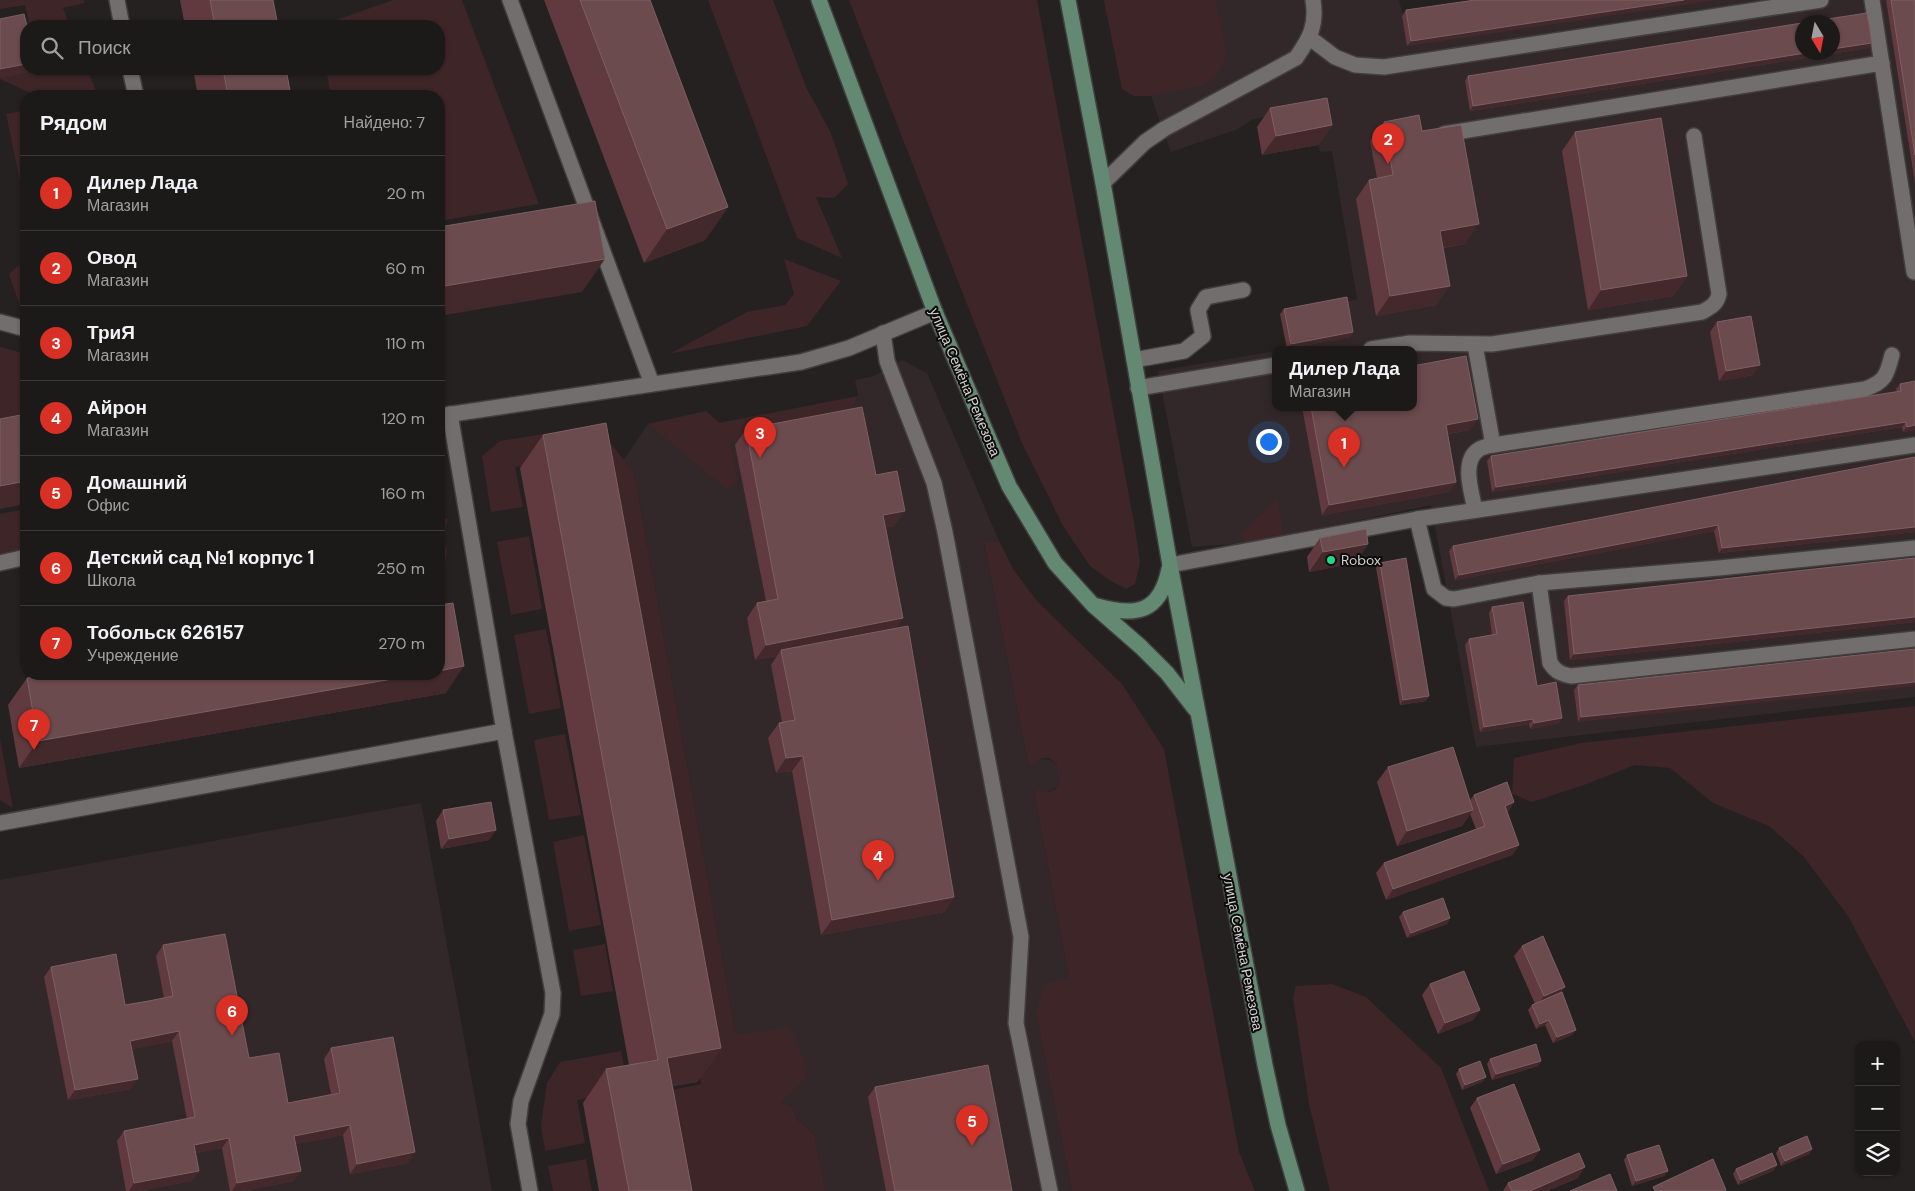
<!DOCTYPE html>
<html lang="ru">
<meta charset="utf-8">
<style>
:root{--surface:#1c1919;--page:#252222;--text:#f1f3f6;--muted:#a0a0a2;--line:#3a3838;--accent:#d93025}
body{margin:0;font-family:"DM Sans",sans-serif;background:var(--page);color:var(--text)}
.controls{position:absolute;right:15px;bottom:15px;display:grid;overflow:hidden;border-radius:10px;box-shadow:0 1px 4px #0004}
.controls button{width:45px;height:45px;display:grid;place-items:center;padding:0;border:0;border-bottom:1px solid var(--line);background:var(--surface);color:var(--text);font:25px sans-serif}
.compass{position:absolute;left:1795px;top:15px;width:45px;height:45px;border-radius:50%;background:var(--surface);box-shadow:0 1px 4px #0004;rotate:170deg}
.you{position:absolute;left:1268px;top:441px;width:18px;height:18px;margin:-12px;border:4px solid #fff;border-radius:50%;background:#1a73e8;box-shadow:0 0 0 8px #1a73e833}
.badge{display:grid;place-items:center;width:32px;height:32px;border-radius:50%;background:var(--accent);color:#fff;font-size:16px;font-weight:700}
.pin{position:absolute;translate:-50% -41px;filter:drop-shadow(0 1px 2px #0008)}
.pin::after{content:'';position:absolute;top:26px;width:18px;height:15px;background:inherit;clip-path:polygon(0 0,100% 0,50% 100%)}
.popup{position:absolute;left:1272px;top:346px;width:145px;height:65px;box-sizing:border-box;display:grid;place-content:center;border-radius:10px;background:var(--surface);filter:drop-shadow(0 1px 4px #0005);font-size:16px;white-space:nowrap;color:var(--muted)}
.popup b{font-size:19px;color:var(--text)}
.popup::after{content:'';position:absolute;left:50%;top:100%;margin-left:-10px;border:10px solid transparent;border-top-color:var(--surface)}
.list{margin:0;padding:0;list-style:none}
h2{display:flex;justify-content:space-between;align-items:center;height:65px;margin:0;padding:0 20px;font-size:21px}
h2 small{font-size:16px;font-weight:400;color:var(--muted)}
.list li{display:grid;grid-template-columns:32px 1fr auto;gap:15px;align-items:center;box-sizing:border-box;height:75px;padding:0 20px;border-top:1px solid var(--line)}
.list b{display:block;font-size:19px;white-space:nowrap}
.list p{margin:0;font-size:16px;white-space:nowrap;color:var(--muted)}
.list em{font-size:16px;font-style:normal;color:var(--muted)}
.icon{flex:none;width:28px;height:28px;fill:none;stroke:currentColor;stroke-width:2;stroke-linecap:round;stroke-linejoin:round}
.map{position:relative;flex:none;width:1915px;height:1191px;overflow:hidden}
.search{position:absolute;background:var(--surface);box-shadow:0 1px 4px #0004;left:20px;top:20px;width:425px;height:55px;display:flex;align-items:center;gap:12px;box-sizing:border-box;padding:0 18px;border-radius:20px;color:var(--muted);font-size:19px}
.panel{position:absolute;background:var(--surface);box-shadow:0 1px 4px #0004;left:20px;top:90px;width:425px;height:590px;border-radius:20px}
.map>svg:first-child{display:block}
.built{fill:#332829;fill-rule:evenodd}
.green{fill:#3d2528}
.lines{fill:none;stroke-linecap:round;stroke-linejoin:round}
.minor-casing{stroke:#413e3e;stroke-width:18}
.major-casing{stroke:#413e3e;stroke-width:18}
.minor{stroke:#726e6e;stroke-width:15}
.major{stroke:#638972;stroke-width:15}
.wall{fill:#603a3e}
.shaded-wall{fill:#43292c}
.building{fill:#6c4b4e;stroke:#7c6062}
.poi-dot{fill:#21d887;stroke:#0d0b0b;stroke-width:2}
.labels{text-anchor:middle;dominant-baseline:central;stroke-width:4;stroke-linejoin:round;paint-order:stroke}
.street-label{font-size:14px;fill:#d3d1d1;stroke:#0d0b0b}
.poi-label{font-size:14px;fill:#d3d1d1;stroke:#0d0b0b;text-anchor:start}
</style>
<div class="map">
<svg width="1915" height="1191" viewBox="0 0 1915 1191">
<rect width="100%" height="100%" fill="#252121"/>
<g class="built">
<path d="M1104,0H1399L1403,16L1491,0H1915V697L1476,747L1431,505L1284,536L1244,543L1192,547L1158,371L1275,351V407H1413V349H1284L1349,337L1343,302L1357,299L1332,151L1320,152L1311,108L1253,119L1238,129L1171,152L1151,96H1134L1122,89ZM1802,22H1832V52H1802Z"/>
<polygon points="902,360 927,373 999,541 984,544 1029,768 1035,761 1044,759 1053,761 1060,768 1061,777 1058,786 1051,791 1041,793 1033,789 1069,978 1036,1014 1072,1191 826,1191 814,1134 798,1120 792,1107 781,1102 791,1092 736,1035 634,472 623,461 648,424 706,411 719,423 858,396 855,380 874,376"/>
<polygon points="421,803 492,1191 0,1191 0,880"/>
</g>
<g class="green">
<polygon points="0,0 84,0 85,3 63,8 70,26 26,26 26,69 87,69 98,96 37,96 0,79 17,24 29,22 25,5 0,9"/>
<polygon points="393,0 462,0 539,204 439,221 439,96 331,96 326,69 439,69 439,26 319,26"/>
<polygon points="708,0 773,0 807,89 831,133 848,184 834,198 816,197 842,258 797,238"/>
<polygon points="849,0 1037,0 1135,528 1140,563 1135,584 1126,589 1111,581 1090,566 1063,526 1022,443 959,284"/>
<polygon points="1104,0 1216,0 1226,50 1223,65 1215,78 1202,86 1151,96 1134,96 1122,89"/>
<polygon points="26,110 26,210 6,114"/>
<polygon points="784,259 841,281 807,326 669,354 747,312 785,305 794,294"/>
<polygon points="26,265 26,314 21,310 9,274 18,266"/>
<polygon points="0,347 26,354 26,418 0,422"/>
<polygon points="858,396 848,420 730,442 737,478 728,490 648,424 706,411 719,423"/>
<path d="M579,428C583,428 588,427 591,428C608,434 621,459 634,472L736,1035L789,1027L802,1055L807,1077L781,1102L792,1107L798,1120L814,1134L826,1191H665L647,1095L701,1084L586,454L515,467L523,507L491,512L482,456L500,441Z"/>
<polygon points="1277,498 1284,536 1244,543 1242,534"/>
<polygon points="26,509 26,553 0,558 0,514"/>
<polygon points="439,517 448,519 443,536 447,551 441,591 439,591"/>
<polygon points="529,536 542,609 511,615 497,542"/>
<path d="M999,541L1013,569L1037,601L1122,684L1164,749L1239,1152L1255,1191H1072L1036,1014L1044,984L1069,978L1033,788C1077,810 1061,731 1029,768L984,543Z"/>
<polygon points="546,629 561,708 529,714 514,635"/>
<polygon points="1915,706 1915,1042 1848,916 1804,857 1769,826 1713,803 1670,768 1635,765 1584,785 1532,802 1512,794 1514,758 1581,743"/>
<polygon points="565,734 581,815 549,820 534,740"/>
<polygon points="0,739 13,808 0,800"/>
<polygon points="584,835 601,925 569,931 553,842"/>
<polygon points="605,944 613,991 581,996 573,950"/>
<polygon points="1332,984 1366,997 1441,1068 1489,1191 1330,1191 1309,1104 1293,998 1296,986"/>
<polygon points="621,1051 628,1090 577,1100 585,1143 545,1151 541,1126 547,1083 560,1062"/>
<polygon points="586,1159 592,1191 553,1191 548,1166"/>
</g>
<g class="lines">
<defs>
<g id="minor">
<polyline points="117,0 122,26"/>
<polyline points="510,0 652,384"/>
<polyline points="1872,0 1914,272"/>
<polyline points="1310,38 1335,57 1355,65 1384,67 1821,0"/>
<polyline points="130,69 136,96"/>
<polyline points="1444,134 1882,63"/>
<path d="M1103,183L1145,142L1164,129L1296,58C1310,38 1317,25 1313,0"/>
<polyline points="0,322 26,329"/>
<polyline points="883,333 887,361 934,483 945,532 1021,937 1016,1023 1050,1191"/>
<polyline points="1475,345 1493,445"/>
<path d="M1371,349L1410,343L1492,344L1702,312C1711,307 1717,304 1719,294L1694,136"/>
<polyline points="1134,360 1184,351 1203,336 1198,310 1206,297 1243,290"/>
<polyline points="1138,388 1275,365"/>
<polyline points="450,414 504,731 553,993 552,1014 521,1101 518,1124 530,1191"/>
<polyline points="439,416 801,362 849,348 935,312"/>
<path d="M1475,510C1472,493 1461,462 1478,450C1482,447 1488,446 1493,445L1865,389C1885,382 1887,375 1892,355"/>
<polyline points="1417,519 1434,589 1446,598 1454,599 1539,583 1719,568 1915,548"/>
<polyline points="0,563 26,557"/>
<polyline points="1170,565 1417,519 1915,445"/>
<path d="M1539,583L1550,663C1556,672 1561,674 1571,676L1915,639"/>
<polyline points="0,823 504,731"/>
</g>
<g id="major">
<polyline points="819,0 935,312 1009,486 1055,563 1093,605 1141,647 1167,673 1195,709"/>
<polyline points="1068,0 1103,183 1170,565 1265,1065 1278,1125 1297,1191"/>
<path d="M1097,606C1136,617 1160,613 1169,569"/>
</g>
</defs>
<use href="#minor" class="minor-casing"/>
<use href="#major" class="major-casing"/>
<use href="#minor" class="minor"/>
<use href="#major" class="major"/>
</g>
<g class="wall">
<polygon points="180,0 273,0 278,26 185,26"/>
<polygon points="544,0 650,0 728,207 705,240 644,263"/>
<polygon points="1475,0 1407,46 1402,16 1406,10"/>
<polygon points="1886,0 1915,0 1915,183"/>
<polygon points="1872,43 1868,48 1470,111 1465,81 1468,76"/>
<polygon points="193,69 286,69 291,96 198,96"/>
<polygon points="1270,108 1332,125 1318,145 1262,155 1257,127"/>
<polygon points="1384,122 1422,131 1465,244 1443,248 1436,305 1376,316 1356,199 1369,180 1377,178 1370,141"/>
<polygon points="1575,132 1687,276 1673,296 1588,310 1562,151"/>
<polygon points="1284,309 1353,332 1350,337 1287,349 1280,314"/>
<polygon points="1717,322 1753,375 1719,381 1710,332"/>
<polygon points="1900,384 1915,430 1903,432 1902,427 1492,492 1487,461 1491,456 1897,392 1896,389"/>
<polygon points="1302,407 1413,407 1470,430 1448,434 1456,482 1449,492 1322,515"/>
<polygon points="746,429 876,475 894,526 886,527 903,618 896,628 954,897 944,912 821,935 792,771 776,773 768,738 779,723 782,722 771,665 777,656 755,660 747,618 757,603 766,601 735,445"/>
<polygon points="543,435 721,1048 697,1082 673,1086 692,1191 599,1191 583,1103 606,1069 629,1065 520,468"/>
<polygon points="1915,457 1915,532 1719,553 1714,531 1455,580 1449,551 1453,546"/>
<polygon points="1320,538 1368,544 1355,563 1309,572 1307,557"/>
<polygon points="1915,558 1915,622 1570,660 1564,601 1568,596"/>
<polygon points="1380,563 1429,696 1426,701 1400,705 1376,568"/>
<polygon points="1492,607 1537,686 1562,718 1559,723 1530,729 1529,724 1480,732 1465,645 1469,639 1492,635 1489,613"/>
<polygon points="1915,649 1578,722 1574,690 1578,685"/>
<polygon points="27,678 446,693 19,768 8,705"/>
<polygon points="1388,767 1470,800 1474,795 1514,802 1507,813 1519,845 1512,855 1386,900 1376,873 1384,863 1476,829 1470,814 1462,826 1397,846 1377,782"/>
<polygon points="443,810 496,830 489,840 441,849 436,821"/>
<polygon points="1403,912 1450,918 1447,924 1407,938 1399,917"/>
<polygon points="163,945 249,1058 288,1103 331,1094 324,1059 331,1048 408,1163 350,1174 343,1135 296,1144 294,1181 243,1191 230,1191 222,1148 195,1153 199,1171 191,1181 139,1191 126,1191 117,1141 124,1131 187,1119 172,1041 132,1049 131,1089 68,1100 44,977 51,967 125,1005 164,998 156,956"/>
<polygon points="1522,946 1562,992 1576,1030 1572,1035 1553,1043 1545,1025 1536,1029 1528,1010 1532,1005 1535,1004 1514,956"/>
<polygon points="1430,984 1480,1010 1473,1020 1438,1034 1422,995"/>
<polygon points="1490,1059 1541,1061 1538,1066 1492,1080 1487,1064"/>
<polygon points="1459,1069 1486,1077 1482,1082 1462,1090 1456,1074"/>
<polygon points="875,1087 1012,1191 886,1191 868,1097"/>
<polygon points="1477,1098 1533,1160 1496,1174 1470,1108"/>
<polygon points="1779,1148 1812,1149 1809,1154 1781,1166 1776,1153"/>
<polygon points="1627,1155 1668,1171 1664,1176 1632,1186 1624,1160"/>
<polygon points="1777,1165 1773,1171 1738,1185 1733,1174 1736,1169"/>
<polygon points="1578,1178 1547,1191 1503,1191 1508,1183"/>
</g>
<g class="shaded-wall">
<polygon points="1684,0 1716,0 1407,46 1411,41"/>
<polygon points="1872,43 1868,48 1470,111 1473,106 1812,52 1832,52 1832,49"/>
<polygon points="26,64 26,69 30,69 27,73 0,78 0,69"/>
<polygon points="1332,125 1318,145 1262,155 1276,136"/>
<polygon points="728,207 705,240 644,263 667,229"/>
<polygon points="1479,224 1465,244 1426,250 1440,231"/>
<polygon points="605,259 582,292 439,316 439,287"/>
<polygon points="1687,276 1673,296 1588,310 1601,290"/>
<polygon points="1450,286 1436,305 1376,316 1390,296"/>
<polygon points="1353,332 1350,337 1287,349 1291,344"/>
<polygon points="1760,365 1753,375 1719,381 1726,371"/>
<polygon points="1478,419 1470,430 1439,435 1446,425"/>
<polygon points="1906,422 1902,427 1492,492 1496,487"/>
<polygon points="1915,425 1915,430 1903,432 1907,427"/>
<polygon points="26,481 26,504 0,509 0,486"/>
<polygon points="1456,482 1449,492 1322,515 1329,505"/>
<polygon points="905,511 894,526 873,530 883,515"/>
<polygon points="1718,525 1714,531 1455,580 1459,575"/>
<polygon points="1915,527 1915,532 1719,553 1722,548"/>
<polygon points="1368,544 1355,563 1309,572 1323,552"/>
<polygon points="1915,617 1915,622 1570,660 1574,654"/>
<polygon points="903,618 893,633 781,650 777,656 755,660 766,645"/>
<polygon points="464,666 446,693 19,768 38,741 421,674 439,674 439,671"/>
<polygon points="1915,682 1915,686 1578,722 1581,717"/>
<polygon points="1429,696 1426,701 1400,705 1403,700"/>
<polygon points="1562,718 1559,723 1530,729 1534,723"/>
<polygon points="1533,719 1529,724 1480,732 1484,727"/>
<polygon points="803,756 792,771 776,773 786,758"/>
<polygon points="1514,802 1507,813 1505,806"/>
<polygon points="1473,810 1462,826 1397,846 1407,831"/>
<polygon points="496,830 489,840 441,849 449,839"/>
<polygon points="1519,845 1512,855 1386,900 1393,889"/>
<polygon points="954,897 944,912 821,935 832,920"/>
<polygon points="1450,918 1447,924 1407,938 1411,933"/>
<polygon points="1565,987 1558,998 1536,1007 1544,996"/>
<polygon points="1480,1010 1473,1020 1438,1034 1445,1023"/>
<polygon points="1549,1020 1545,1025 1536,1029 1540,1024"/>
<polygon points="1576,1030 1572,1035 1553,1043 1557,1037"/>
<polygon points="179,1031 172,1041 123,1051 130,1041"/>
<polygon points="721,1048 697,1082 644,1091 667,1058"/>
<polygon points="1541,1061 1538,1066 1492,1080 1496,1074"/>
<polygon points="1486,1077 1482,1082 1462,1090 1465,1085"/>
<polygon points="138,1079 131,1089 68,1100 75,1090"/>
<polygon points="350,1125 343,1135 287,1146 294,1136"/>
<polygon points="229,1138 222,1148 186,1155 194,1145"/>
<polygon points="1812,1149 1809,1154 1781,1166 1785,1161"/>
<polygon points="1540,1150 1533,1160 1496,1174 1503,1164"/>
<polygon points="415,1152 408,1163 350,1174 357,1164"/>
<polygon points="1777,1165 1773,1171 1738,1185 1741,1180"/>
<polygon points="1585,1167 1578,1178 1547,1191 1530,1191"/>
<polygon points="199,1171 191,1181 139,1191 129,1191 134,1183"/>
<polygon points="301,1171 294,1181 243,1191 232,1191 237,1183"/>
<polygon points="1668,1171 1664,1176 1632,1186 1636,1181"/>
</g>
<g class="building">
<polygon points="210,0 273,0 278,26 215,26"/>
<polygon points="580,0 650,0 728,207 667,229"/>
<polygon points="1475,0 1684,0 1411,41 1406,10"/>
<polygon points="1891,0 1915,0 1915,155"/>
<polygon points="1867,13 1872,43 1832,49 1832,22 1808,22"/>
<polygon points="24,14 27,26 26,64 0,69 0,19"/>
<polygon points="1802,23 1802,52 1812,52 1473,106 1468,76"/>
<polygon points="223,69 286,69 291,96 228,96"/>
<polygon points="1327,98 1332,125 1276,136 1270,108"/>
<polygon points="1419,115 1422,131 1461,125 1479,224 1440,231 1450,286 1390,296 1369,180 1393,175 1384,122"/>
<polygon points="1661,118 1687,276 1601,290 1575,132"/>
<polygon points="595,201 605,259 439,287 439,227"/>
<polygon points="1347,297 1353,332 1291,344 1284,309"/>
<polygon points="1751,316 1760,365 1726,371 1717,322"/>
<polygon points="1466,356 1478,419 1446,425 1456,482 1329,505 1311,407 1413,407 1413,366"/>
<polygon points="1915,381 1915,425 1907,427 1906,422 1496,487 1491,456 1901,391 1900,384"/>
<polygon points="862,407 876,475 897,471 905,511 883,515 903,618 766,645 757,603 778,599 746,429"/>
<polygon points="26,414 26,481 0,486 0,419"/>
<polygon points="606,423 721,1048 667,1058 692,1191 629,1191 606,1069 658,1060 543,435"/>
<polygon points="1915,457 1915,527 1722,548 1718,525 1459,575 1453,546"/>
<polygon points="1366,529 1368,544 1323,552 1320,538"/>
<polygon points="1406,558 1429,696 1403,700 1380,563"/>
<polygon points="1915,558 1915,617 1574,654 1568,596"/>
<polygon points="1523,602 1537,686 1556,682 1562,718 1534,723 1533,719 1484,727 1469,639 1497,634 1492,607"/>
<polygon points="453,603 464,666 439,671 439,605"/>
<polygon points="908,626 954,897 832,920 803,756 786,758 779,723 795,720 781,650"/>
<polygon points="1915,649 1915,682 1581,717 1578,685"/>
<polygon points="51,674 421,674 38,741 27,678"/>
<polygon points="1453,747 1473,810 1407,831 1388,767"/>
<polygon points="1507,782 1514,802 1505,806 1519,845 1393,889 1384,863 1485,826 1474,795"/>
<polygon points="491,802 496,830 449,839 443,810"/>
<polygon points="1443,898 1450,918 1411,933 1403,912"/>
<polygon points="225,934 249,1058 279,1053 288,1103 340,1093 331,1048 393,1037 415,1152 357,1164 350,1125 294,1136 301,1171 237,1183 229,1138 194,1145 199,1171 134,1183 124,1131 195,1117 179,1031 130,1041 138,1079 75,1090 51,967 116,954 125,1005 149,1001 173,996 163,945"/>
<polygon points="1543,936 1565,987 1544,996 1522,946"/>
<polygon points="1464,971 1480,1010 1445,1023 1430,984"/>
<polygon points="1562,992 1576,1030 1557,1037 1549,1020 1540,1024 1532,1005"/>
<polygon points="1536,1044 1541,1061 1496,1074 1490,1059"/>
<polygon points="1480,1061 1486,1077 1465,1085 1459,1069"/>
<polygon points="988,1065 1012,1191 895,1191 875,1087"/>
<polygon points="1514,1084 1540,1150 1503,1164 1477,1098"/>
<polygon points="1807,1136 1812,1149 1785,1161 1779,1148"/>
<polygon points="1659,1145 1668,1171 1636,1181 1627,1155"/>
<polygon points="1579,1153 1585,1167 1530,1191 1512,1191 1508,1183"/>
<polygon points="1772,1153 1777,1165 1741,1180 1736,1169"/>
<polygon points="1713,1159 1726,1190 1724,1191 1655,1191 1653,1187"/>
<polygon points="1610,1174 1617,1191 1570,1191"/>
</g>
<circle class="poi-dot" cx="1331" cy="560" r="5"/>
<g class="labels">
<g class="street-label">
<text transform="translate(965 382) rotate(67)">улица Семёна Ремезова</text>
<text transform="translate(1243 952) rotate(79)">улица Семёна Ремезова</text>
</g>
<g class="poi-label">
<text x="1341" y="560">Robox</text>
</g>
</g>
</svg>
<div class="controls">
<button>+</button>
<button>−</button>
<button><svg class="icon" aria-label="layers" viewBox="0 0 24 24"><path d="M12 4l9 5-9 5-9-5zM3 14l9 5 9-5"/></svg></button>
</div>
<svg class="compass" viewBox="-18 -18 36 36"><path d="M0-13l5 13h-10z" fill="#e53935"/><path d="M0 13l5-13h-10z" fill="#a0a0a2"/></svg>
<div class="you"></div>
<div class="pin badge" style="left:1344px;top:468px">1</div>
<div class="popup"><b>Дилер Лада</b>Магазин</div>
<div class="pin badge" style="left:1388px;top:164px">2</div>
<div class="pin badge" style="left:760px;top:458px">3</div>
<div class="pin badge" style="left:878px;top:881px">4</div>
<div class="pin badge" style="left:972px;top:1146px">5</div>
<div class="pin badge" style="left:232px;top:1036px">6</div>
<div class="pin badge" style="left:34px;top:750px">7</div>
<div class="search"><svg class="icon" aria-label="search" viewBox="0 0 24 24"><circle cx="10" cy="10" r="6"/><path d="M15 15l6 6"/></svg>Поиск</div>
<section class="panel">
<h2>Рядом<small>Найдено: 7</small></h2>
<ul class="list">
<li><span class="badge">1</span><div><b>Дилер Лада</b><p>Магазин</p></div><em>20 m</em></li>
<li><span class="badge">2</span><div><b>Овод</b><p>Магазин</p></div><em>60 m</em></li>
<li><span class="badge">3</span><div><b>ТриЯ</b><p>Магазин</p></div><em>110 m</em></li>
<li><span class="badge">4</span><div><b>Айрон</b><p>Магазин</p></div><em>120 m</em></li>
<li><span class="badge">5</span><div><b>Домашний</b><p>Офис</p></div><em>160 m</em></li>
<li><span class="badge">6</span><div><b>Детский сад №1 корпус 1</b><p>Школа</p></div><em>250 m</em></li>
<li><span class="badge">7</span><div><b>Тобольск 626157</b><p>Учреждение</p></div><em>270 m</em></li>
</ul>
</section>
</div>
